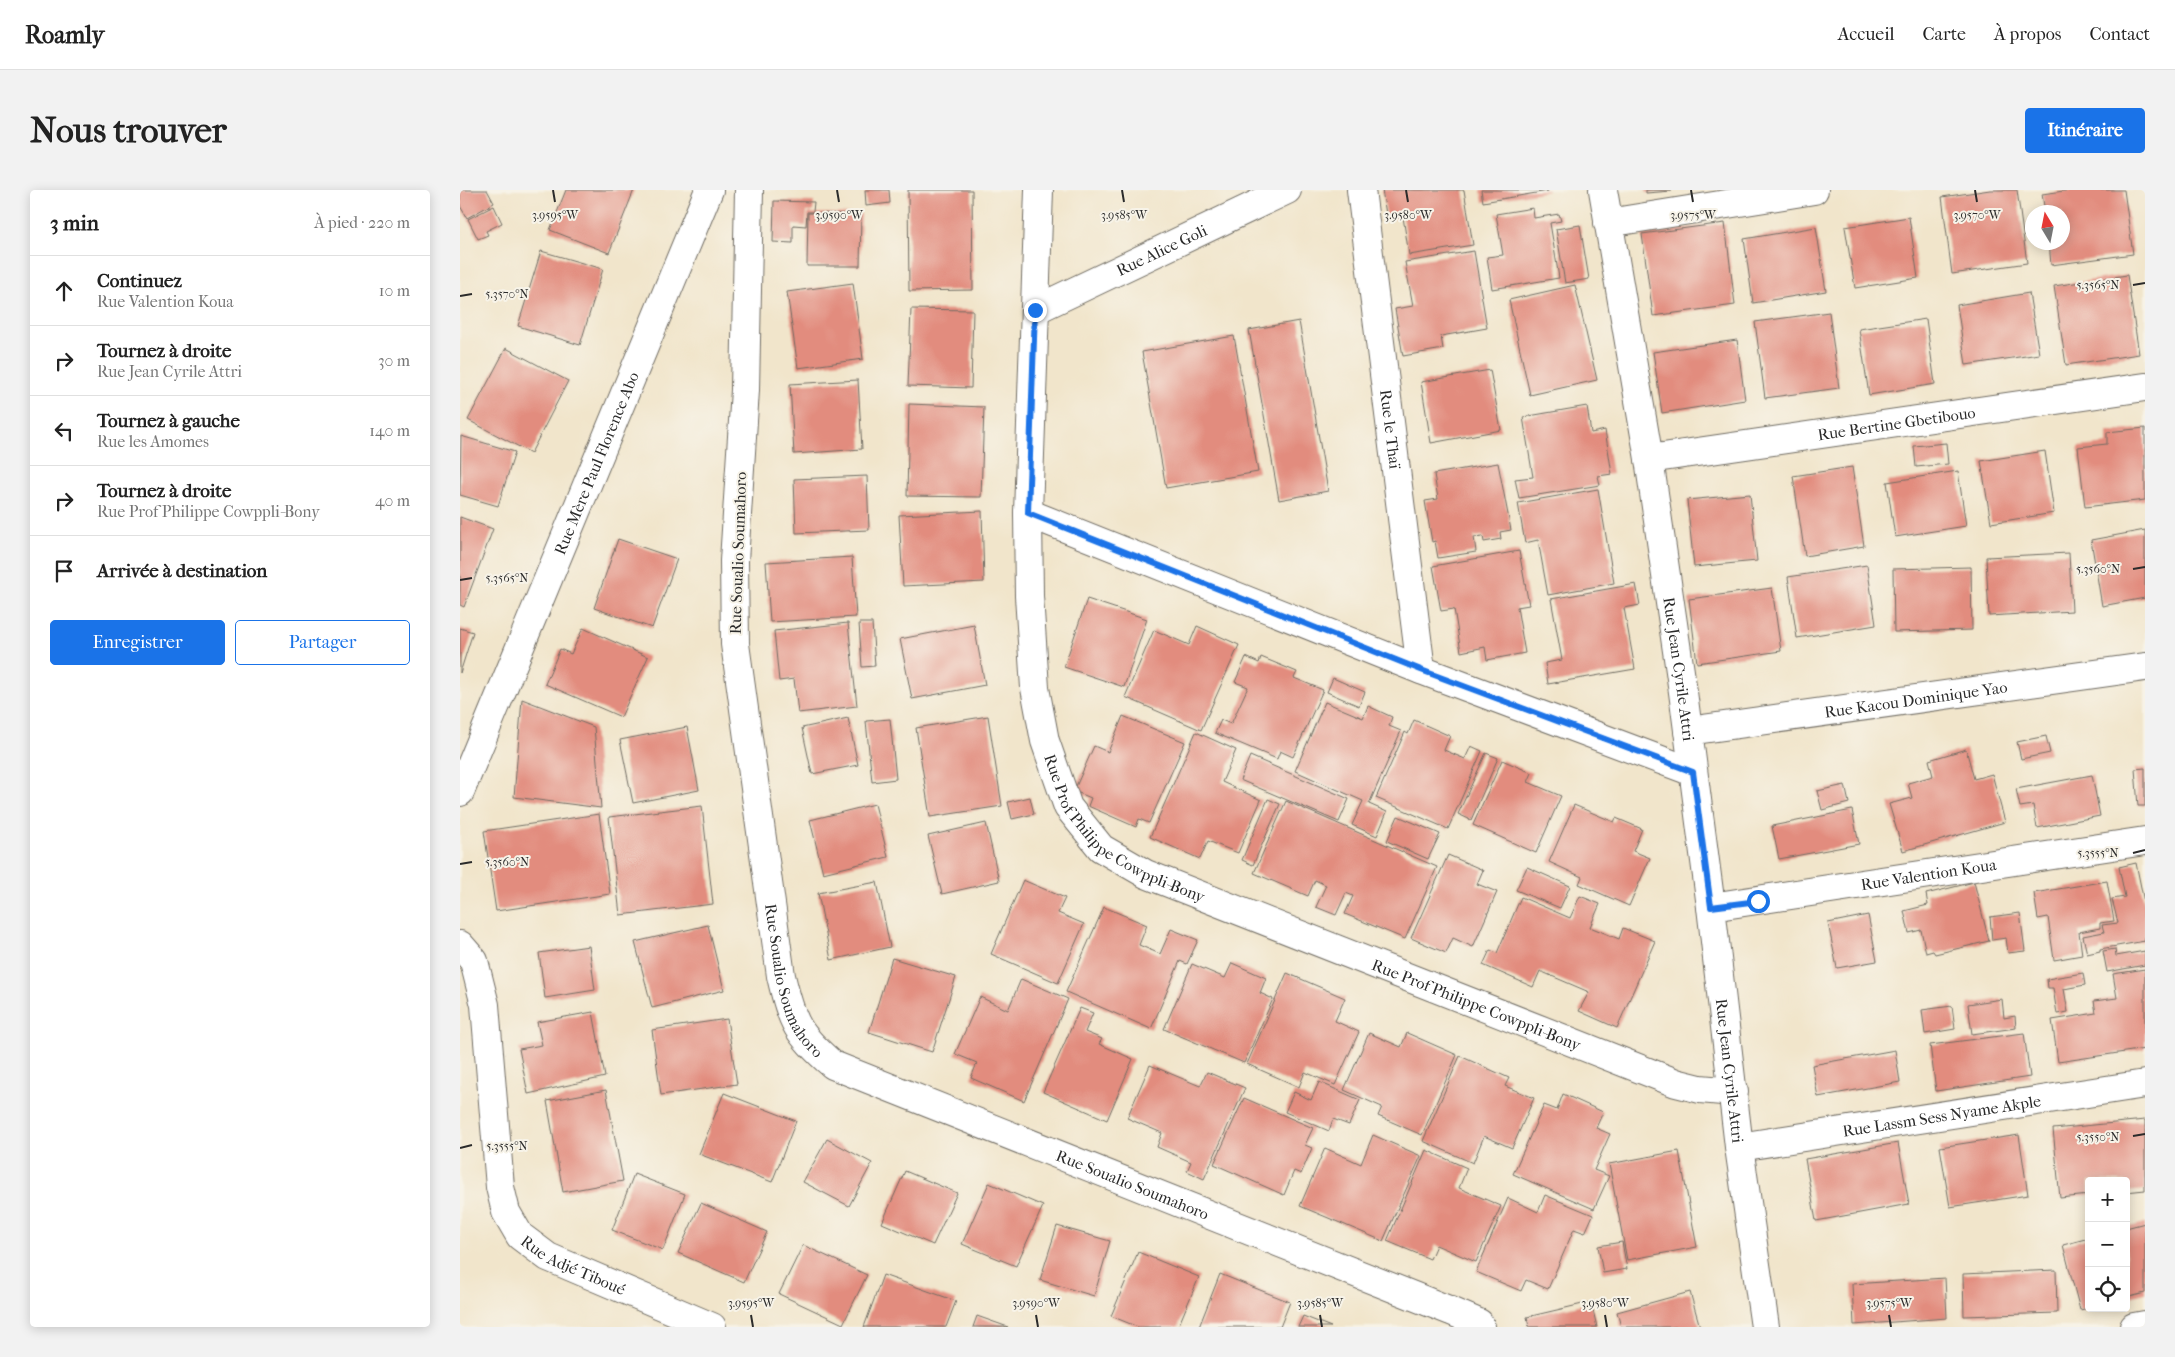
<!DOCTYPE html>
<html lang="fr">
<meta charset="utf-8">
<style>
:root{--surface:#fff;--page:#f2f2f2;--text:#222;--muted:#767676;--line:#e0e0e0;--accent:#1a73e8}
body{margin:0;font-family:"IM FELL French Canon",serif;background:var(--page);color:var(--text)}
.controls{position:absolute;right:15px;bottom:15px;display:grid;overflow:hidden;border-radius:5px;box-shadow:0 2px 12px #0003}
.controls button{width:45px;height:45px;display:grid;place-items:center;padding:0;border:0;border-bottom:1px solid var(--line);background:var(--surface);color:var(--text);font:25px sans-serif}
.compass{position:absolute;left:1565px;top:15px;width:45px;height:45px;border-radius:50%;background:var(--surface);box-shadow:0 2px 12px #0003;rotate:350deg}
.stop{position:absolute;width:15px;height:15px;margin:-11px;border:4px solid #1a73e8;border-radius:50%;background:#fff}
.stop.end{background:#1a73e8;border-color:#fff;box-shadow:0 1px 5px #0008}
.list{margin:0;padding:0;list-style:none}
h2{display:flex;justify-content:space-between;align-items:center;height:65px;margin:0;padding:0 20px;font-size:21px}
h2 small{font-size:16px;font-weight:400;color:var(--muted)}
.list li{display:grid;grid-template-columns:32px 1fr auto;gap:15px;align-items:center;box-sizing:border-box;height:70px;padding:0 20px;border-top:1px solid var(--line)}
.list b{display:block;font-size:19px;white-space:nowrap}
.list p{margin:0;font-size:16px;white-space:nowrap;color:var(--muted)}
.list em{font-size:16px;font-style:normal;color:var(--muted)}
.actions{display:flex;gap:10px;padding:15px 20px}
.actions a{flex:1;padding:11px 0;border:1px solid var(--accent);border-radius:5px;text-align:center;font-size:18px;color:var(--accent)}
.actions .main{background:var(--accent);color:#fff}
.icon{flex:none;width:28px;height:28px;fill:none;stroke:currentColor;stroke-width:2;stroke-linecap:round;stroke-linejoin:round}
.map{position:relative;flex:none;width:1685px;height:1137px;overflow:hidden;border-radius:5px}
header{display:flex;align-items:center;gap:30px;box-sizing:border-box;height:70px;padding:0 25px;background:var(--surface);border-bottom:1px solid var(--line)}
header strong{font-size:24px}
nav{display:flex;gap:28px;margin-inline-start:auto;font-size:18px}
.intro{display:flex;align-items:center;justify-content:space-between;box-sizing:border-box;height:120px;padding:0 30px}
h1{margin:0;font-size:35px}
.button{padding:12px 22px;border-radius:5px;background:var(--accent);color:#fff;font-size:18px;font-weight:700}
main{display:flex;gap:30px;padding:0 30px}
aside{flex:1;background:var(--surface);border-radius:5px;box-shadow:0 2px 12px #0003}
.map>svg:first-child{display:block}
.building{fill:#e28c7e}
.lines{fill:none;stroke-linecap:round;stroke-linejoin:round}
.minor-casing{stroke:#706c63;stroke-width:30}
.minor{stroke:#fff;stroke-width:28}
.route{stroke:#1a73e8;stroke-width:6}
.ticks{fill:none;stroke:#2b2b2b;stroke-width:2}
.labels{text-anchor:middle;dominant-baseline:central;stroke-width:4;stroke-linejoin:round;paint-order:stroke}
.street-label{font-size:16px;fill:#2b2b2b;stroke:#f7f3e8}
.ticks-label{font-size:12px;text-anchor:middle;fill:#2b2b2b;stroke:#f7f3e8;stroke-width:4;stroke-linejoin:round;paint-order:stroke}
</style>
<header>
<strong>Roamly</strong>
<nav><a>Accueil</a><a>Carte</a><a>À propos</a><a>Contact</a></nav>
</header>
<div class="intro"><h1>Nous trouver</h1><a class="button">Itinéraire</a></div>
<main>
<aside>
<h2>3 min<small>À pied · 220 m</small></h2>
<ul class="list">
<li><svg class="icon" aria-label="ahead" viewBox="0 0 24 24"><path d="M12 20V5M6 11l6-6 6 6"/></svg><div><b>Continuez</b><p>Rue Valention Koua</p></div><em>10 m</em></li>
<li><svg class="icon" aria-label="right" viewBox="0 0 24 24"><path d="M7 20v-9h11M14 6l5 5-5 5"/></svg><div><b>Tournez à droite</b><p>Rue Jean Cyrile Attri</p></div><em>30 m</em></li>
<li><svg class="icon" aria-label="left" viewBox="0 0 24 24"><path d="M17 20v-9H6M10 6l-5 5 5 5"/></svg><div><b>Tournez à gauche</b><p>Rue les Amomes</p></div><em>140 m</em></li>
<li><svg class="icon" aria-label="right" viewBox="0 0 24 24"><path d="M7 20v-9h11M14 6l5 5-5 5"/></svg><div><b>Tournez à droite</b><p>Rue Prof Philippe Cowppli-Bony</p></div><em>40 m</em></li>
<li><svg class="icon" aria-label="arrive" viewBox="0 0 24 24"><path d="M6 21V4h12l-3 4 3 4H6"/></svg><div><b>Arrivée à destination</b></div></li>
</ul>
<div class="actions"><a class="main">Enregistrer</a><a>Partager</a></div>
</aside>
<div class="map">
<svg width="1685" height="1137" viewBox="0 0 1685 1137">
<rect width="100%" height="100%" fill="#f7f3e8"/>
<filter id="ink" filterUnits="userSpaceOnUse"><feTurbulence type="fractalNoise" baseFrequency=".02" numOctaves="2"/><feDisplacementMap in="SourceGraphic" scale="10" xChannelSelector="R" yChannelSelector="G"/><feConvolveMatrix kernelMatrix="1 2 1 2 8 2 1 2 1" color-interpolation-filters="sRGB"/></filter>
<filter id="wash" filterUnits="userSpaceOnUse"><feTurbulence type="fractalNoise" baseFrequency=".0096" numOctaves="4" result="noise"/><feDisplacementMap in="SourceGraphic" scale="20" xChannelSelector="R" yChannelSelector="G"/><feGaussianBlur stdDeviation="1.12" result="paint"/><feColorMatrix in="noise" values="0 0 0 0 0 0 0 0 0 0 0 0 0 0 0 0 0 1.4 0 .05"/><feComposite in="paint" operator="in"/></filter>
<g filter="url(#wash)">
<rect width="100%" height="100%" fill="#f1e5cb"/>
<g id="blocks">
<g class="building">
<polygon points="0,0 27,0 34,13 7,28 0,16"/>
<polygon points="106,0 174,0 149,63 90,40"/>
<polygon points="405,0 429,0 430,13 406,16"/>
<polygon points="448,0 512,0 513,100 449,101"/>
<polygon points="922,0 1004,0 1013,55 949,65 943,27 927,30"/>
<polygon points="1021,0 1088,0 1088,1 1023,12"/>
<polygon points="1186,0 1212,0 1212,1 1186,3"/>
<polygon points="1530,0 1557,0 1567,73 1492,84 1482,7"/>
<polygon points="1611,0 1664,0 1673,64 1591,75 1589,52 1602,52 1602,22 1585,22 1582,4"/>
<polygon points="314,11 354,12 353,22 347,22 346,36 333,35 333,53 313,52"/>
<polygon points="34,16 42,33 26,41 28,45 18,49 8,29"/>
<polygon points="1073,18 1074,28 1099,24 1101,31 1090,33 1099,88 1032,99 1027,67 1043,65 1036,24"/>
<polygon points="348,23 401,24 400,76 347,76"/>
<polygon points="1449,27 1458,88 1395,98 1385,37"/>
<polygon points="1265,33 1275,115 1193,126 1182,44"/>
<polygon points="1120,35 1129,89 1105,93 1096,39"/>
<polygon points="1356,37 1366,101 1293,113 1284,49"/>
<polygon points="81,61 143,79 120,155 58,136"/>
<polygon points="1014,61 1027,138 981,146 983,159 943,166 935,119 953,116 945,72"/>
<polygon points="1667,85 1679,164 1606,175 1594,96"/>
<polygon points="393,93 403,169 338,178 327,102"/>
<polygon points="1115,95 1137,190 1070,205 1049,110"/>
<polygon points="1569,103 1579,164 1506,175 1497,115"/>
<polygon points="451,119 513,120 511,198 448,196"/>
<polygon points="1369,122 1379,198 1305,208 1295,132"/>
<polygon points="1466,129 1475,194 1409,205 1399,139"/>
<polygon points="839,131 868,301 819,310 789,140"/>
<polygon points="774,146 798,282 706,298 682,162"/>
<polygon points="1277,150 1285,210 1202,223 1193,162"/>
<polygon points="46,158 108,191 71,263 8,230"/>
<polygon points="1030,180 1041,240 971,253 961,192"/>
<polygon points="398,190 402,259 334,264 330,194"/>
<polygon points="449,214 524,217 521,307 447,306"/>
<polygon points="1127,216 1131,243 1145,240 1152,284 1138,286 1140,295 1059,308 1055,289 1073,287 1063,227"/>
<polygon points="1685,238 1685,310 1625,317 1618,257 1647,254 1647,242"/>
<polygon points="1,246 55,262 38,316 0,305"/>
<polygon points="1486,253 1488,274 1456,277 1454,256"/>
<polygon points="1585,261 1594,323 1531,333 1521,271"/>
<polygon points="1038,273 1051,340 1040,342 1041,349 1024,352 1023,346 1014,347 1016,362 978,368 975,351 972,352 965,311 978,309 974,284"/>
<polygon points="1392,277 1404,356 1345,366 1333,286"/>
<polygon points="1498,281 1506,336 1435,347 1427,292"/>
<polygon points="407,286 409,340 336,343 334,289"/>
<polygon points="1138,299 1154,393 1088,405 1078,350 1065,353 1058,313"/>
<polygon points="1290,304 1297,371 1234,377 1227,310"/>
<polygon points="522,321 524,392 443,396 439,325"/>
<polygon points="0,327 33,339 4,417 0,415"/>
<polygon points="1685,340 1685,408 1642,416 1631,350"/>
<polygon points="158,349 217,369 192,438 134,418"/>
<polygon points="1059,361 1069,415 1057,417 1065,463 1027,470 1025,457 1001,462 994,419 981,421 973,376"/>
<polygon points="1609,363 1612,421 1529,426 1526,367"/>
<polygon points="392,367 396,427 310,432 306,372"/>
<polygon points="1407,375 1416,435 1337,448 1328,387"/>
<polygon points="1511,377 1512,440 1434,442 1433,379"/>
<polygon points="1176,394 1180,415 1164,418 1175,479 1088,494 1085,473 1102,470 1091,409"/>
<polygon points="1312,398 1321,461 1237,473 1229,409"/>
<polygon points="627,409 687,429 664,497 604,477"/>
<polygon points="388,433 397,516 338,523 334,489 319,491 314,441"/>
<polygon points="399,433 412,433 415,476 402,477"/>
<polygon points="514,435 525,495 452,509 440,449"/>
<polygon points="737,436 779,455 741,540 665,507 694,440 729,455"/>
<polygon points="0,438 13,442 0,483"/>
<polygon points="123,438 188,467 161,527 85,494 100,459 111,464"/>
<polygon points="786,467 799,473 801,467 837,482 834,488 863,500 833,567 820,561 817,569 755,543 761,530 771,534 788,497 775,492"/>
<polygon points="873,488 905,502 899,516 867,502"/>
<polygon points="62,509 134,537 141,618 54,607"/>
<polygon points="865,512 903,528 908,516 932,527 929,536 941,541 909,614 927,622 917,646 892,635 903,611 835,581"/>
<polygon points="528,526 542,616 470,627 456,538"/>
<polygon points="663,526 725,552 689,633 679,629 676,637 628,616 631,608 614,601 634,556 648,562"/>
<polygon points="388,528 398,575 352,584 342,538"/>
<polygon points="430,529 436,589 412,592 406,531"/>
<polygon points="954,530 990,546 984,560 1005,569 1011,556 1022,561 988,639 916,608 945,542 948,544"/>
<polygon points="227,537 239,600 173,613 160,550"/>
<polygon points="736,542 776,560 762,592 801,610 778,663 748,651 740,669 690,647"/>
<polygon points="1586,546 1590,563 1561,569 1557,552"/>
<polygon points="1506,559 1514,589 1532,584 1545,632 1443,661 1429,614 1452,608 1448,593 1473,586 1469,570"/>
<polygon points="1026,563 1038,568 1011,630 998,624"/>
<polygon points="790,566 889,609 879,632 780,590"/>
<polygon points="1042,570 1072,583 1068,592 1101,606 1076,663 1013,635"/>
<polygon points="1685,578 1685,616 1678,616 1675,579"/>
<polygon points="1632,585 1640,626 1577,638 1573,615 1560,617 1556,599"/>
<polygon points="1385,595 1389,613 1362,620 1357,601"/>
<polygon points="570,607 574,624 552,629 548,612"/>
<polygon points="808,609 820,614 793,675 782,670"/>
<polygon points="826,611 977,677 945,749 885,724 893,706 886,703 876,725 856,717 866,695 855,690 848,706 794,683"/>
<polygon points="415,614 428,667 363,683 350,630"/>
<polygon points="1114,615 1154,632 1156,628 1182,639 1173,661 1190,668 1169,716 1119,694 1122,687 1089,672"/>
<polygon points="242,616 253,714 160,725 149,627"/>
<polygon points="1392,620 1399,654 1319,669 1312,636"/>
<polygon points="139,624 150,704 36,721 24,641"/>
<polygon points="938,626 980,644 968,669 927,651"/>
<polygon points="526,633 539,691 482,704 468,646"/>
<polygon points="988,665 1023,680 1017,694 1037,702 1013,757 993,748 986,763 951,748"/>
<polygon points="1676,673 1685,717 1685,751 1640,759 1640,761 1627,764 1623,746 1644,742 1642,735 1658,733 1652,709 1665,707 1659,677"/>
<polygon points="1067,677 1110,696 1100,718 1056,700"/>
<polygon points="563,690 605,708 598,723 624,734 598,793 531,764"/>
<polygon points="1647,691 1654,731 1640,733 1640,738 1619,742 1622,765 1594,770 1588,727 1578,729 1574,703"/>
<polygon points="417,692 430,757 371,770 358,703"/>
<polygon points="1514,692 1529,751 1475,764 1473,761 1466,763 1461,740 1449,743 1444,721 1468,715 1466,704"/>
<polygon points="1120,706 1140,714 1130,737 1159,749 1163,738 1195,751 1157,838 1119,821 1129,802 1080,781 1073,797 1023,775 1030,760 1037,763 1061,707 1110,728"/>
<polygon points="644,717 687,735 679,755 700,764 711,739 738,750 727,774 720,771 691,839 606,802"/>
<polygon points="1560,723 1565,761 1548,763 1546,748 1532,750 1530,727"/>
<polygon points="1408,725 1417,771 1377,778 1368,733"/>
<polygon points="248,735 264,800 192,818 175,752"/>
<polygon points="129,756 135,800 85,808 79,763"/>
<polygon points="1655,759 1656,766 1685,761 1685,775 1647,782 1643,761"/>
<polygon points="432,768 496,787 472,862 409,842"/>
<polygon points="772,773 806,788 800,803 813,809 784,873 704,839 732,774 765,788"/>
<polygon points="1685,779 1685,859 1598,872 1592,830 1636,823 1634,811 1657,808 1653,784"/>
<polygon points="827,783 885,808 875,831 899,842 875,895 845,882 839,897 787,874"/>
<polygon points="1623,783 1625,795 1604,799 1608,822 1597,824 1593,798 1588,798 1587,789"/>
<polygon points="561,789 608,809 564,911 511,888 517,873 495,864 520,807 548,820"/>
<polygon points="1542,809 1544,828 1555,826 1556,838 1512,844 1508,814"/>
<polygon points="1492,816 1495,839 1465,844 1462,820"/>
<polygon points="620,818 633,823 625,842 642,849 639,854 673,869 647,930 583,902"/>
<polygon points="133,822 145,887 68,904 59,859 82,855 77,832"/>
<polygon points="267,829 277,894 201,905 192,840"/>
<polygon points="909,843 941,857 947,843 997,865 962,945 918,926 922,917 884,900"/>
<polygon points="1564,843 1570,887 1476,901 1470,855"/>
<polygon points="1435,860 1440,892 1358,907 1352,875"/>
<polygon points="1000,866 1049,888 1045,896 1074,908 1052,958 1024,946 1013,973 963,951"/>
<polygon points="690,875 740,896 747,882 785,898 744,989 727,981 731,972 697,957 702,943 667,928"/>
<polygon points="859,892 900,910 889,935 873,929 869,941 825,922 834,902 851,910"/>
<polygon points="146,900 163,991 103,1002 87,911"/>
<polygon points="264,903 336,931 312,992 239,964"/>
<polygon points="1103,904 1143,922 1136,938 1150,944 1134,980 1149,986 1134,1019 1053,984 1084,915 1097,920"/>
<polygon points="784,908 853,938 845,955 852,958 841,984 834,981 824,1005 754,974"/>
<polygon points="1685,930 1685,1000 1666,1002 1666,991 1629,991 1629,1005 1600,1008 1593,939"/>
<polygon points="913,945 961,966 923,1051 840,1016 865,958 901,974"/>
<polygon points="1559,945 1568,1005 1490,1017 1480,957"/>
<polygon points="367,949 412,973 389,1016 343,992"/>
<polygon points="1438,953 1449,1014 1356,1031 1345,969"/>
<polygon points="966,960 1007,978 999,998 1041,1016 1016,1072 976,1055 970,1069 927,1051"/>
<polygon points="1219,961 1237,1057 1167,1070 1149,974"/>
<polygon points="445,981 497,1003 473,1055 422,1033"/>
<polygon points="174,984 225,1004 203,1060 152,1040"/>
<polygon points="529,993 583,1016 556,1076 502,1054"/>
<polygon points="1085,1005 1133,1025 1125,1043 1114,1039 1088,1099 1066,1090 1061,1101 1016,1082 1048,1008 1078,1022"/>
<polygon points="241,1013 307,1042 284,1092 218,1063"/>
<polygon points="1685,1033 1685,1103 1666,1108 1666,1038"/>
<polygon points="597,1036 650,1051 634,1106 580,1090"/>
<polygon points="1629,1048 1629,1118 1620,1120 1603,1055"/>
<polygon points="1162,1052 1167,1079 1143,1083 1138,1056"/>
<polygon points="343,1055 407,1085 383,1134 319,1104"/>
<polygon points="678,1062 739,1087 718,1137 678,1137 651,1126"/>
<polygon points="1596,1080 1597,1123 1504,1126 1503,1084"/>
<polygon points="760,1084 830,1112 820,1137 739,1137"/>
<polygon points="423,1085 496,1111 486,1137 404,1137"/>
<polygon points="1485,1088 1487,1128 1394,1135 1392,1094"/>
<polygon points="1230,1102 1240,1137 1161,1137 1157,1122"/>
<polygon points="1131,1112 1137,1137 1069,1137 1067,1127"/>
<polygon points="517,1126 548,1137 513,1137"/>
<polygon points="843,1126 871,1137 838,1137"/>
</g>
</g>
</g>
<g filter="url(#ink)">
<use href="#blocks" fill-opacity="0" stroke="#706c63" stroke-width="1"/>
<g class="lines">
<defs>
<g id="minor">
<path id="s1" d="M289,0L285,200L274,371L275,454L321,786C332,833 337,844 373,875L991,1121L1019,1133L1021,1137"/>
<path id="s2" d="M579,0L568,323L569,406L575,498L585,551L608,617L641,658L686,684L1216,893L1240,899L1274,902"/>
<path id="s3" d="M901,0L961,480"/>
<path id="s4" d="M1143,0L1189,269L1223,502L1251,717L1279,957L1305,1137"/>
<polyline points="1148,33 1354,0"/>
<path id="s5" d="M575,120L827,0"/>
<path id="s6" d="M1189,269L1685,197"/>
<polyline points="568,323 961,480 1233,582"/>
<path id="s7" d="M1228,541L1685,477"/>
<path id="s8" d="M0,602L249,0"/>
<path id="s9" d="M1251,717L1685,651"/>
<path id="s10" d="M0,755L14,771L25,815L40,997L46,1022L60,1046L88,1067L252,1137"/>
<path id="s11" d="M1279,957L1685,894"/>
<polyline points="1674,1137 1685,1135"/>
</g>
</defs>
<use href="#minor" class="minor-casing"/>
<use href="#minor" class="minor"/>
</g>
</g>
<g class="lines" filter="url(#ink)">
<polyline class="route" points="575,120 568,323 961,480 1233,582 1251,717 1298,711"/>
</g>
<path class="ticks" d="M93,0L95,12M377,0L379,12M662,0L664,12M946,0L948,12M1231,0L1233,12M1515,0L1517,12M1673,95L1685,93M0,106L12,104M1673,379L1685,377M0,390L12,388M1673,663L1685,660M0,674L12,672M1673,946L1685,944M0,958L12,955M291,1125L293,1137M576,1125L578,1137M860,1125L862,1137M1145,1125L1147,1137M1429,1125L1431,1137"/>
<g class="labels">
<g class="street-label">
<text stroke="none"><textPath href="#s5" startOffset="140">Rue Alice Goli</textPath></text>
<text stroke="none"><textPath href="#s6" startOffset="250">Rue Bertine Gbetibouo</textPath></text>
<text stroke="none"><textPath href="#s3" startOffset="241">Rue le Thaï</textPath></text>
<text stroke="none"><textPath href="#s8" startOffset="356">Rue Mère Paul Florence Abo</textPath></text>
<text transform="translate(278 363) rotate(-88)">Rue Soualio Soumahoro</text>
<text stroke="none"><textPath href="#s4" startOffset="485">Rue Jean Cyrile Attri</textPath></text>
<text stroke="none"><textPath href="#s7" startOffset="230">Rue Kacou Dominique Yao</textPath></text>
<text stroke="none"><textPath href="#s2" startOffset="678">Rue Prof Philippe Cowppli-Bony</textPath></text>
<text stroke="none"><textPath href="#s9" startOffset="220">Rue Valention Koua</textPath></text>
<text stroke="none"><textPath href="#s1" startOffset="798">Rue Soualio Soumahoro</textPath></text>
<text stroke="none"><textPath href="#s2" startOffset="1082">Rue Prof Philippe Cowppli-Bony</textPath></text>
<text stroke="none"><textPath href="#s4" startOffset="890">Rue Jean Cyrile Attri</textPath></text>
<text stroke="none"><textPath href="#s11" startOffset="205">Rue Lassm Sess Nyame Akple</textPath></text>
<text stroke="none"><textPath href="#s1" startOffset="1218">Rue Soualio Soumahoro</textPath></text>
<text stroke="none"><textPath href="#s10" startOffset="364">Rue Adjé Tiboué</textPath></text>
</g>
</g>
<g class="ticks-label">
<text x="95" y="29">3.9595°W</text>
<text x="379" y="29">3.9590°W</text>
<text x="664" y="29">3.9585°W</text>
<text x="948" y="29">3.9580°W</text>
<text x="1233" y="29">3.9575°W</text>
<text x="1517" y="29">3.9570°W</text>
<text x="1638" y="99">5.3565°N</text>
<text x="47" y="108">5.3570°N</text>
<text x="1638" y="383">5.3560°N</text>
<text x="47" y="392">5.3565°N</text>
<text x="1638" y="667">5.3555°N</text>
<text x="47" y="676">5.3560°N</text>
<text x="1638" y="951">5.3550°N</text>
<text x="47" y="960">5.3555°N</text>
<text x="291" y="1117">3.9595°W</text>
<text x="576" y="1117">3.9590°W</text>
<text x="860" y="1117">3.9585°W</text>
<text x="1145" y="1117">3.9580°W</text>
<text x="1429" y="1117">3.9575°W</text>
</g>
</svg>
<div class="controls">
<button>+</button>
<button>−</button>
<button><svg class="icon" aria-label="locate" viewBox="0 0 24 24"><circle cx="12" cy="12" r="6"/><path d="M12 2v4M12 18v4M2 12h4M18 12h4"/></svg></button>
</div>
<svg class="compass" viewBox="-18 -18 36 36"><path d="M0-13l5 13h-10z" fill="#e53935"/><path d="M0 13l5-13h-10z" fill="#767676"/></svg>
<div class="stop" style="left:1298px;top:711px"></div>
<div class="stop end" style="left:575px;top:120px"></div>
</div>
</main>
